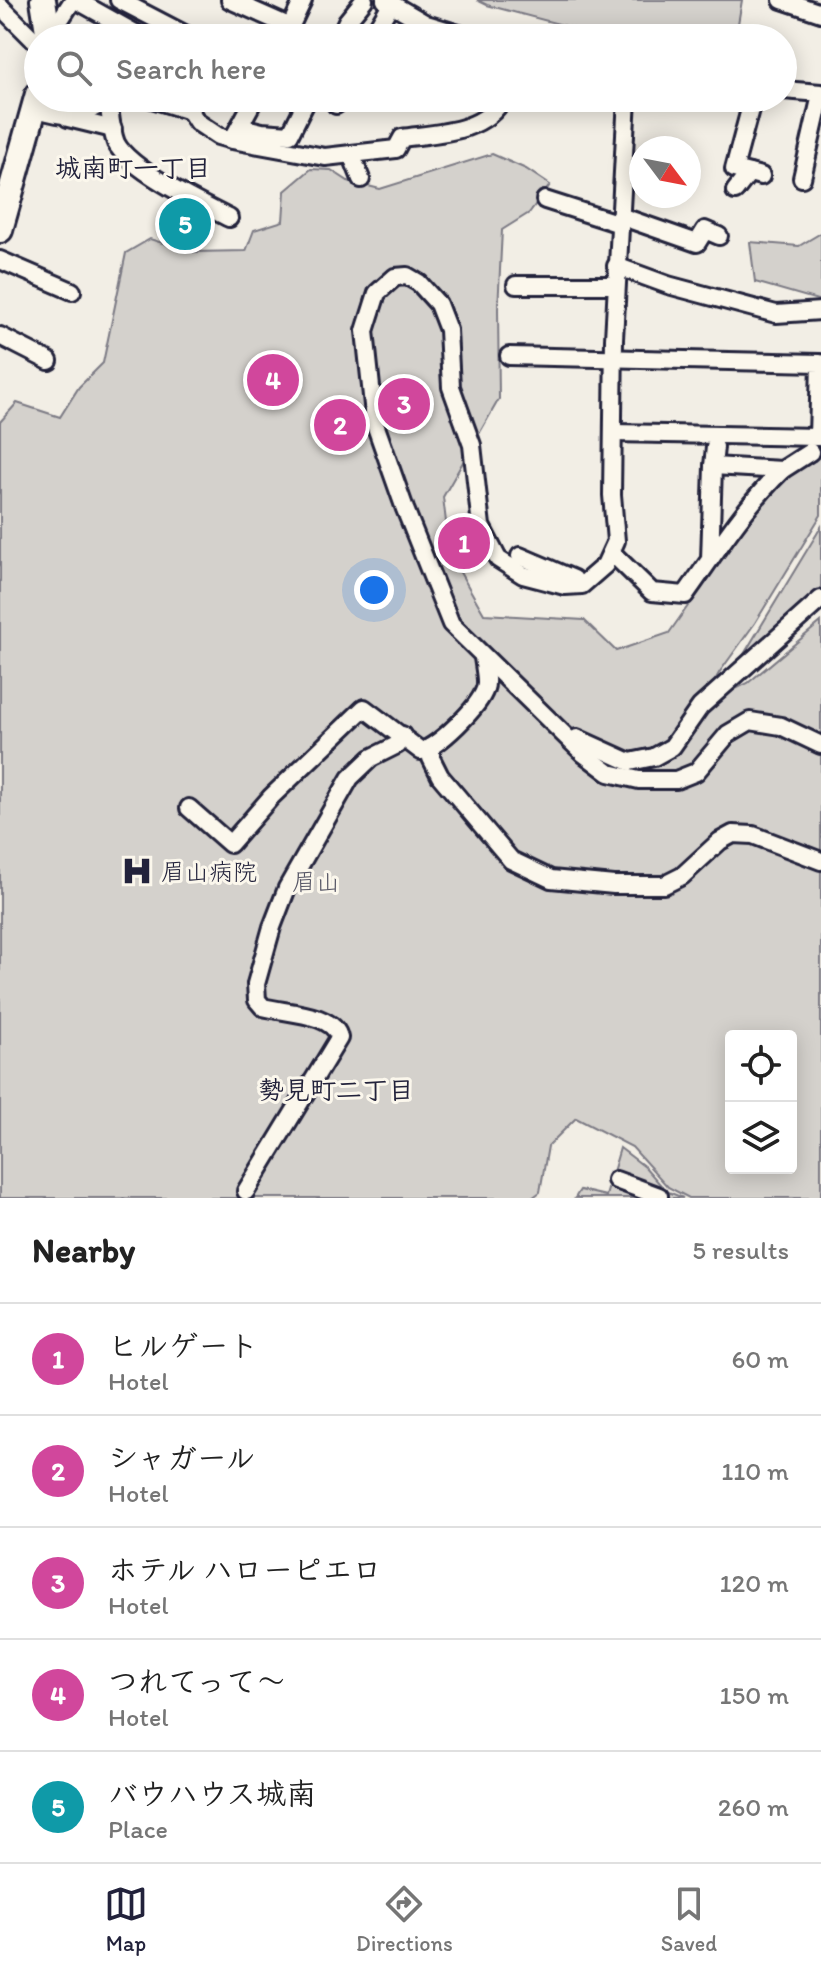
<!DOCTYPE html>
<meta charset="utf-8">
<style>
:root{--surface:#fff;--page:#f2f2f2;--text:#222;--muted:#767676;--line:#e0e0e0;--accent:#22223b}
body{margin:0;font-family:Itim,"Klee One",sans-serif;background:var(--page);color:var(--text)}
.controls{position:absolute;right:24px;bottom:24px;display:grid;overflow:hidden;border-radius:8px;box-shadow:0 4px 20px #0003}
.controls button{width:72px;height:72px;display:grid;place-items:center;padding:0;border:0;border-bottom:2px solid var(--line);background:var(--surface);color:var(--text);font:40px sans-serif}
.compass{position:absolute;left:629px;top:136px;width:72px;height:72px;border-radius:50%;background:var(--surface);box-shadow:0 4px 20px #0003;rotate:122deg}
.you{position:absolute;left:374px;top:590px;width:28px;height:28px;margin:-20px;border:6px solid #fff;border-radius:50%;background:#1a73e8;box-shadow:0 0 0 12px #1a73e833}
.badge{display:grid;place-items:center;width:52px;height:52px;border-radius:50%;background:var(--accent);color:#fff;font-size:26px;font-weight:700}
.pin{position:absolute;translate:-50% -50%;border:4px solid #fff;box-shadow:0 2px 8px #0006}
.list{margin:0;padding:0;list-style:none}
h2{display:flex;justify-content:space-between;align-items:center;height:104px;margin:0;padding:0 32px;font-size:34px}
h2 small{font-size:26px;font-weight:400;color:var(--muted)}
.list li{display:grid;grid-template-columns:52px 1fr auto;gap:24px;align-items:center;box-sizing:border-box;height:112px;padding:0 32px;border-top:2px solid var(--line)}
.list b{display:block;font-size:30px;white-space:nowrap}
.list p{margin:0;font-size:26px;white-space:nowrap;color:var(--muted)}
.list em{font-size:26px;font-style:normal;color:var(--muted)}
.icon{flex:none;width:44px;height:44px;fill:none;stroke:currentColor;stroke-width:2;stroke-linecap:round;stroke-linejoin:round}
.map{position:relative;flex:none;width:821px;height:1198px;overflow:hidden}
.search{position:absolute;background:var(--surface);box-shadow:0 4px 20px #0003;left:24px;right:24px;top:24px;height:88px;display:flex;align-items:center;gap:20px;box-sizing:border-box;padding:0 28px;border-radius:44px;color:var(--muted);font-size:30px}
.sheet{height:664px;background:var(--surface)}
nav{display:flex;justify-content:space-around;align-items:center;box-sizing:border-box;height:112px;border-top:2px solid var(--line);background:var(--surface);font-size:22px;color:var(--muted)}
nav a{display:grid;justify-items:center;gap:4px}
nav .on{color:var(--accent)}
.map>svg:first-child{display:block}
.green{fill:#d4d1cc;stroke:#7b7a84;stroke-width:2;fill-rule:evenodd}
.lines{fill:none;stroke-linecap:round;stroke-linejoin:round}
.minor-casing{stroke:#22223b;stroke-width:22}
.highway-casing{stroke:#22223b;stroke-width:30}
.minor{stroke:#fbf7ec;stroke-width:16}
.highway{stroke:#fbf7ec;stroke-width:24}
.labels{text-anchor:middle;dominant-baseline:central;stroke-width:6;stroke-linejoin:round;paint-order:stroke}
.poi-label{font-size:24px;fill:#22223b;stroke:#fbf7ec;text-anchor:start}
.park-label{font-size:24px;fill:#575766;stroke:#fbf7ec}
.neighbourhood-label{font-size:26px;font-weight:bold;fill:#22223b;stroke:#fbf7ec}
</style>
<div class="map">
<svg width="821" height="1198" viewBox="0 0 821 1198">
<rect width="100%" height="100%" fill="#f2eee5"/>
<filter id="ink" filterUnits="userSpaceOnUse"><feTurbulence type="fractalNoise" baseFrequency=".0125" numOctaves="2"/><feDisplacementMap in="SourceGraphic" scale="16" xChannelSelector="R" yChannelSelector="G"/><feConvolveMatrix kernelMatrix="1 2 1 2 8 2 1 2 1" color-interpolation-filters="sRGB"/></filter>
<g filter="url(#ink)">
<g class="green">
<polygon points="477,0 742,0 738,24 710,38 612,38 487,5"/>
<path d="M492,154L526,169L550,185L529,213L502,230L498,309L499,399L443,497L450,555L484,614L584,620L616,651L669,633L756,509L790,471L821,454V515L755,623L719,673L701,706L748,683L821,622V1198H689L668,1187L632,1147L576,1118L548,1146L540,1192L532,1198H0V422L17,403L60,417L79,387L103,363L126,253L150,239L191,252L246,251L254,230L283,221L285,191L311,169L331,170L348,181L380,189ZM731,1036H791V1168H731Z"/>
<polygon points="821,233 821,301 755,282 750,242 799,246"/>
<polygon points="821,527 821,594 735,669"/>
<polygon points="620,1148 645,1167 666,1191 683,1198 575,1198 580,1190 606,1196"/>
</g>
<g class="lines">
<defs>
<g id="minor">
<polyline points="76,0 144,38"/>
<polyline points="119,0 192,38"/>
<polyline points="230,0 291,27"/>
<polyline points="385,0 426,24 472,38"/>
<polyline points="782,0 821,13"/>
<polyline points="0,6 38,44"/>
<polyline points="47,25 58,23 73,0"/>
<polyline points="285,38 303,0"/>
<polyline points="339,38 347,21 364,0"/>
<polyline points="371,38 391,4"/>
<polyline points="783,90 821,93"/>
<polyline points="149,98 190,111 197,122 218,136 232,140 255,98"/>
<polyline points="627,98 614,339 612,495 616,541 605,565 582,585 565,586 523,575 498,559 481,526 472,445 451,387 448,330 438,304 419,283 407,276 395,277 377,293 365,331 375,424 405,509 451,624 584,754 609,773 639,780 676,780 696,772 728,734 750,721 781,726 821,745"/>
<polyline points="753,98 734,169 761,176"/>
<path d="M108,100C110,113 111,131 116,143C130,170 201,204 229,218"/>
<polyline points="336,105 339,98"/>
<path d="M34,108C72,119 77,119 111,98"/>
<polyline points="68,118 113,129"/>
<polyline points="241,127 262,132 290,134 308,98"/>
<path d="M232,140L325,157L396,149L402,138C437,133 485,133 503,98"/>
<polyline points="351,154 361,179"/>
<polyline points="802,178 821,95"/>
<polyline points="735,191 749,173"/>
<polyline points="545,200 620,224"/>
<polyline points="620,216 697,243 705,230 719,236"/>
<polyline points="0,260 72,291"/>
<polyline points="616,266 668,285 776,314 821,311"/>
<polyline points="516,285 616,285"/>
<polyline points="0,336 49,361"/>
<polyline points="509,356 820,363 818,437 613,433"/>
<polyline points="713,466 715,447"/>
<polyline points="782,470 810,452"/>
<path d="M612,553L652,592L685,595C716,552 744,507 782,470L713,466L710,560"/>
<polyline points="520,556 574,579"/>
<polyline points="577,738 630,762 654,757 672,747 700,707 821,599"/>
<polyline points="431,748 431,758 440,776 511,860 551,879 614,885 664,885 682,876 720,841 733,834 753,835 821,861"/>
<path d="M189,808L230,844L271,797L364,708L421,751C438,747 479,707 485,689C488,681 484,667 483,657"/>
<polyline points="616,1180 659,1196 658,1198"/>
<path d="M246,1191L339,1038C335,1013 284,1013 263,1007L257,1000L256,984L272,927L287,888L350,778L371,758L397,745L402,735"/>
</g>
<g id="highway">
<polyline points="43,0 49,38"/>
<polyline points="0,230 38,94"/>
</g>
</defs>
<use href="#minor" class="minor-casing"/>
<use href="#highway" class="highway-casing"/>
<use href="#minor" class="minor"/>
<use href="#highway" class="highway"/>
</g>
</g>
<defs>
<symbol id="hospital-bare" viewBox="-9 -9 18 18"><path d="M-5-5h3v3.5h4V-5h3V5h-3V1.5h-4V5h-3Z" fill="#22223b" stroke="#fbf7ec" stroke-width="2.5" paint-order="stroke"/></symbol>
</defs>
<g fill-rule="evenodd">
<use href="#hospital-bare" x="115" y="849" width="44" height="44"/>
</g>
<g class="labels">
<g class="poi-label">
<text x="161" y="871">眉山病院</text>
</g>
<g class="park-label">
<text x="316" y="881">眉山</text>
</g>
<g class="neighbourhood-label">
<text x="133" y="168">城南町一丁目</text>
<text x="336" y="1090">勢見町二丁目</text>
</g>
</g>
</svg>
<div class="controls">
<button><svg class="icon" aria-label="locate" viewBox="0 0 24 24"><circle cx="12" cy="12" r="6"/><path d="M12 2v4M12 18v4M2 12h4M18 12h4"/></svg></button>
<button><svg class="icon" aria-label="layers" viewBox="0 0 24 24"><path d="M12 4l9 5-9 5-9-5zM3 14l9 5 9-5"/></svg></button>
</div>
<svg class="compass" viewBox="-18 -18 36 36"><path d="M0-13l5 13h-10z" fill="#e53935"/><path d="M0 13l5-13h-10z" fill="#767676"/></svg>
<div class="you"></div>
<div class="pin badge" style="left:464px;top:543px;background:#d1479c">1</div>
<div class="pin badge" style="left:340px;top:425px;background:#d1479c">2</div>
<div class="pin badge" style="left:404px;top:404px;background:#d1479c">3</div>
<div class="pin badge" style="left:273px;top:380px;background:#d1479c">4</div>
<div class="pin badge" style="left:185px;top:224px;background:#0f9aa8">5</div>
<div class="search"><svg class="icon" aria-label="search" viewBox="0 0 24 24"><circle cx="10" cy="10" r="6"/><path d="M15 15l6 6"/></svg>Search here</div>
</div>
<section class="sheet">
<h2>Nearby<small>5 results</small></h2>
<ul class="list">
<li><span class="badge" style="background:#d1479c">1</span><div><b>ヒルゲート</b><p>Hotel</p></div><em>60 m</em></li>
<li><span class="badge" style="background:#d1479c">2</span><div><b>シャガール</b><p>Hotel</p></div><em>110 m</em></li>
<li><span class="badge" style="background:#d1479c">3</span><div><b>ホテル ハローピエロ</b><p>Hotel</p></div><em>120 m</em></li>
<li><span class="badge" style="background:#d1479c">4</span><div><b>つれてって～</b><p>Hotel</p></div><em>150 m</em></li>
<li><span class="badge" style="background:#0f9aa8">5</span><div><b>バウハウス城南</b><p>Place</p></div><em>260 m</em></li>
</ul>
</section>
<nav>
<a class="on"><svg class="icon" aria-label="map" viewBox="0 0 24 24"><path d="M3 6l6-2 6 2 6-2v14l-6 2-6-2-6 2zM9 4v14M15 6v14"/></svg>Map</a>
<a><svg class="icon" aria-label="directions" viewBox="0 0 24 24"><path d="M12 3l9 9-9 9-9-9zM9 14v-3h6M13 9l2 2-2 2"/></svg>Directions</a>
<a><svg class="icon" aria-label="saved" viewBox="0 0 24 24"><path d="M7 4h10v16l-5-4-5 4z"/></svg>Saved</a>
</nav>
